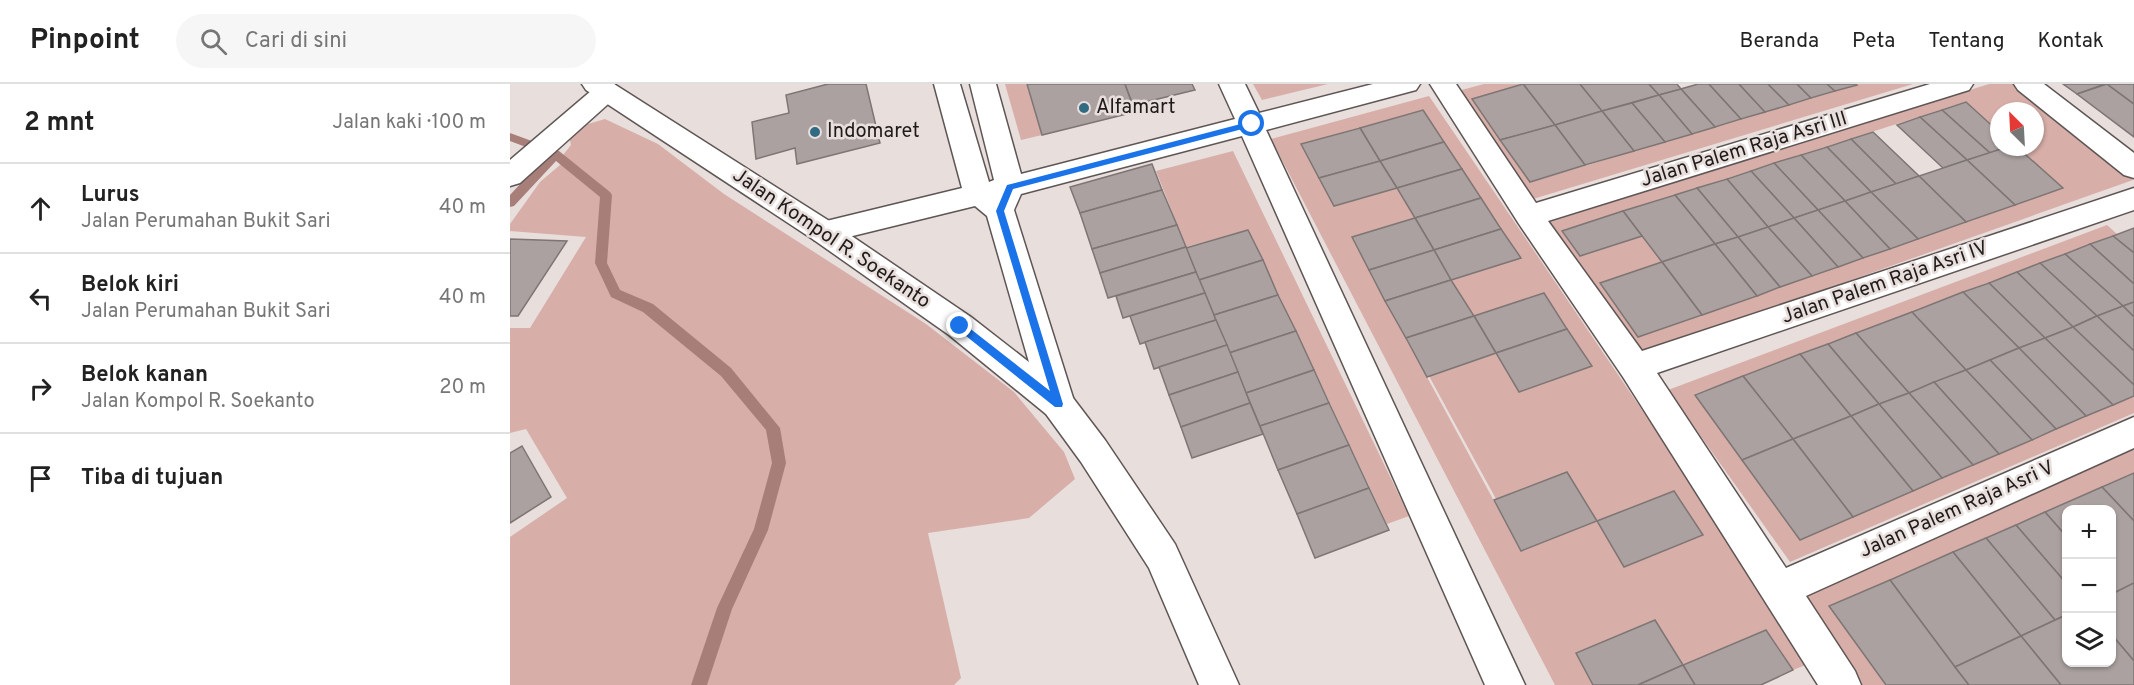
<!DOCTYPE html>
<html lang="id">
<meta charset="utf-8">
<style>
:root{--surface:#fff;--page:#f6f6f6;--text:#222;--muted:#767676;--line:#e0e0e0}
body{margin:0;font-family:Overpass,sans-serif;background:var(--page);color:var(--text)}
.controls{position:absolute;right:18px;bottom:18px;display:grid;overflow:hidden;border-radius:12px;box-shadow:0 2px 4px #0004}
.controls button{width:54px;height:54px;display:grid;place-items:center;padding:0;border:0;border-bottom:2px solid var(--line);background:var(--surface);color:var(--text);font:30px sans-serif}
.compass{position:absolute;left:1480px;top:18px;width:54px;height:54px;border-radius:50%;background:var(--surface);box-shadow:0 2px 4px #0004;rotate:336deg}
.stop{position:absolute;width:18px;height:18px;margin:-14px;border:4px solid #1a73e8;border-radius:50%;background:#fff}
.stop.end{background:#1a73e8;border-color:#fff;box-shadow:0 2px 6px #0008}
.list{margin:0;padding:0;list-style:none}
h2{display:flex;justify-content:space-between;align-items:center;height:78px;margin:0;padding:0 24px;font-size:26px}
h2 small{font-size:20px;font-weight:400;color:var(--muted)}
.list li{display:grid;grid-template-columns:39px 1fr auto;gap:18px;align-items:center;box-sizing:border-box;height:90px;padding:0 24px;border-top:2px solid var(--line)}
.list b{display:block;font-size:22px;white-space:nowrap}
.list p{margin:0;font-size:20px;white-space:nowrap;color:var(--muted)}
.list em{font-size:20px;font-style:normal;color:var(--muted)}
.icon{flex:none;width:33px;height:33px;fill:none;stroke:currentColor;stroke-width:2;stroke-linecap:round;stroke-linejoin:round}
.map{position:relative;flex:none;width:1624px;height:601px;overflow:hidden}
header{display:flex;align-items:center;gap:36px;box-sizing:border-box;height:84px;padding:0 30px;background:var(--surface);border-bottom:2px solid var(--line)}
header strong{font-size:28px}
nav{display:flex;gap:33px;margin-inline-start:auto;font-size:21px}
.search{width:420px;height:54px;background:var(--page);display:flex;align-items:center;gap:15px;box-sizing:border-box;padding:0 21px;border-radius:33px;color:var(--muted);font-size:22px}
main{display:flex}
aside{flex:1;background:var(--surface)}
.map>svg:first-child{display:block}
.green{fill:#d8aea8;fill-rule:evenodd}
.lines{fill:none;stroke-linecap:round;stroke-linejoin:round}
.stream{fill:#a87e78;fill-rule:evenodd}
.building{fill:#aaa1a0;stroke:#7e7674;stroke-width:1.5}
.minor-casing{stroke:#5e5655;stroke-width:3}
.major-casing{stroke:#5e5655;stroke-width:3}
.minor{fill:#fff;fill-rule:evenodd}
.major{fill:#fff;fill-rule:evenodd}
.route{fill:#1a73e8}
.poi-dot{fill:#306b83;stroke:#e8dedc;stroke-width:2}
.labels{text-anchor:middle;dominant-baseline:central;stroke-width:5;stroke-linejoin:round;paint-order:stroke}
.poi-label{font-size:20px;fill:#1e1b1a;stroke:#e8dedc;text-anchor:start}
.street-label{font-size:20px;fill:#1e1b1a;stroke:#e8dedc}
</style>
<header>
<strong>Pinpoint</strong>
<div class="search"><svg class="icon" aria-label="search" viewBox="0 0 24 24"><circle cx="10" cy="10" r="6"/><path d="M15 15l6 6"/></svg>Cari di sini</div>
<nav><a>Beranda</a><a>Peta</a><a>Tentang</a><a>Kontak</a></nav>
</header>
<main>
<aside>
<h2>2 mnt<small>Jalan kaki · 100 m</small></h2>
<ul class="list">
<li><svg class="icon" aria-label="ahead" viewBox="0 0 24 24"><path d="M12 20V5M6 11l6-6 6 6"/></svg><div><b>Lurus</b><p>Jalan Perumahan Bukit Sari</p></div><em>40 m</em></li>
<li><svg class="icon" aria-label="left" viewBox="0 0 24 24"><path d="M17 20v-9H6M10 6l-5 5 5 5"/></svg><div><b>Belok kiri</b><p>Jalan Perumahan Bukit Sari</p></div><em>40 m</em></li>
<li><svg class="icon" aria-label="right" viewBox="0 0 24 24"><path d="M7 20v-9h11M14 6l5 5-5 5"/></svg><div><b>Belok kanan</b><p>Jalan Kompol R. Soekanto</p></div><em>20 m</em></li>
<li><svg class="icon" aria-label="arrive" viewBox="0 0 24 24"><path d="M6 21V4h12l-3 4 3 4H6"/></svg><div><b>Tiba di tujuan</b></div></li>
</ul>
</aside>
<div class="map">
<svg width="1624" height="601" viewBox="0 0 1624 601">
<rect width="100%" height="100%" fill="#e8dedc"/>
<g class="green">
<polygon points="495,0 517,0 532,51 511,56"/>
<polygon points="743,0 818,0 752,16"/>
<polygon points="974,0 1015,0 962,15 1021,98 1348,0 1403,0 1023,115 948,7"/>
<path d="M1479,0H1508L1623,96L1130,271L1037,139ZM1455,18L1489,48V27H1525V63H1507L1553,104L1128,253L1090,199L1152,178L1132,152L1070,172L1053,147Z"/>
<path d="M919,12L1303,578L1283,586L1256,546L1173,581L1145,536L1066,569L1083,601H1045L761,55ZM913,26L1010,174L941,196L964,232L1033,209L1081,281L1009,308L986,269L919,292L986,415L1057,389L1087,437L1011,467L842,154L905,134L887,104L825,122L791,60ZM1164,407L1193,451L1114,483L1087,437Z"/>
<polygon points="95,35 148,60 214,110 416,240 504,308 554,368 565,395 519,434 418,449 451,594 444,601 0,601 0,453 57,414 16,345 0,349 0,244 20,244 76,153 0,147 0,140 30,98 57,75 53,71 61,61 58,46"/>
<polygon points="723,67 899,432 877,440 738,146 676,163 646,87"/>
<polygon points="1597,141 1607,150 1185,310 1291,455 1624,312 1624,329 1280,478 1158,306"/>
<polygon points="1624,365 1624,389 1320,522 1376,601 1350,601 1288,510"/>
</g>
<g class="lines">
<polygon class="stream" points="0,49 49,67 100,108 102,111 97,179 110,206 143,220 221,284 270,344 276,379 258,446 222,525 197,601 181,601 207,524 244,445 262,379 256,346 211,292 133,228 101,213 85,179 90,113 46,77 4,122 0,123 0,111 37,71 0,57"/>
</g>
<g class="building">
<polygon points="318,0 356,0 370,59 287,80 285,64 246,75 242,38 279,29 276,11"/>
<polygon points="517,0 615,0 625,28 532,51"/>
<polygon points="615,0 682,0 685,6 623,21"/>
<polygon points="1013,0 1070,0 1092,27 1045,41"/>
<polygon points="1013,0 1045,41 990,56 962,15"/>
<polygon points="1070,0 1139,0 1149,11 1092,27"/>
<polygon points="1139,0 1167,0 1171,5 1149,11"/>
<polygon points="1188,0 1199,0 1231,35 1205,43 1171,5"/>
<polygon points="1199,0 1229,0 1255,28 1231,35"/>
<polygon points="1229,0 1258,0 1279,21 1255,28"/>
<polygon points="1258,0 1287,0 1301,14 1279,21"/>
<polygon points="1287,0 1317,0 1325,7 1301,14"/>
<polygon points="1317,0 1346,0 1347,1 1325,7"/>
<polygon points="1553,0 1595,0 1567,10"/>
<polygon points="1597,0 1624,20 1624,53 1567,10"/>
<polygon points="1597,0 1624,0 1624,20"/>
<polygon points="1171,5 1205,43 1182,50 1149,11"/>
<polygon points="1149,11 1182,50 1155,58 1122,19"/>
<polygon points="1456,18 1489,48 1489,63 1497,63 1480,69 1432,26"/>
<polygon points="1122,19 1155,58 1124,67 1092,27"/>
<polygon points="913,26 934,58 870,77 850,44"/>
<polygon points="1432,26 1480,69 1457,76 1410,33"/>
<polygon points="1092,27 1124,67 1075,81 1045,41"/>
<polygon points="1410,33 1457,76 1433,84 1387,41"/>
<polygon points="1045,41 1075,81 1020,98 990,56"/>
<polygon points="850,44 870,77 809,94 791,60"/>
<polygon points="1363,48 1409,92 1386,100 1341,55"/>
<polygon points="1341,55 1386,100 1361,108 1317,63"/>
<polygon points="934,58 952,85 887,104 870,77"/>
<polygon points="1317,63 1361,108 1335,117 1291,71"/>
<polygon points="1497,63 1507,63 1553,104 1505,121 1457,76"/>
<polygon points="1291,71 1335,117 1308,126 1264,79"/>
<polygon points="1457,76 1505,121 1456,138 1409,92"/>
<polygon points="870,77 887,104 824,122 809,94"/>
<polygon points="1264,79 1308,126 1284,134 1241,87"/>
<polygon points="642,80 652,106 570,129 560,103"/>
<polygon points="952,85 971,114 905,134 887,104"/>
<polygon points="1241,87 1284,134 1258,143 1217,95"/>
<polygon points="1409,92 1456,138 1408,155 1361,108"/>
<polygon points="1217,95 1258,143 1228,153 1187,104"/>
<polygon points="1187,104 1228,153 1205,160 1165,111"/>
<polygon points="652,106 667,141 582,165 570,129"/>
<polygon points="1361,108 1408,155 1380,165 1335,117"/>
<polygon points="1165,111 1205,160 1152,178 1113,127"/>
<polygon points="971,114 991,145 924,166 905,134"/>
<polygon points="1335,117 1380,165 1353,174 1308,126"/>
<polygon points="1308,126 1353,174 1328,183 1284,134"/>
<polygon points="1113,127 1132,152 1070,172 1052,147"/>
<polygon points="905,134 924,166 859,186 842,153"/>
<polygon points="1284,134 1328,183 1302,192 1258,143"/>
<polygon points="667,141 676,163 590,189 582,165"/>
<polygon points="1258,143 1302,192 1270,203 1228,153"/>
<polygon points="1624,144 1624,169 1603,152"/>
<polygon points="991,145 1011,174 941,196 924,166"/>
<polygon points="738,146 753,176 689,196 676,164"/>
<polygon points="1603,152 1624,169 1624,200 1580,160"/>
<polygon points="1228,153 1270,203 1247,212 1205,160"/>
<polygon points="0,155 57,157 8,232 0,232"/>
<polygon points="1205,160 1247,212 1192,231 1152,178"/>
<polygon points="1580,160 1624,200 1624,218 1613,222 1555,170"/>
<polygon points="676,163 686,188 598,214 590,189"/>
<polygon points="924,166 941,196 875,217 859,186"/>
<polygon points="1555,170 1613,222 1587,232 1530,179"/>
<polygon points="753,176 768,211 704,231 689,196"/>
<polygon points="1152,178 1192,231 1128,253 1090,199"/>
<polygon points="1530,179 1587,232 1563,243 1507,188"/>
<polygon points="686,188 695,209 613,234 606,212"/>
<polygon points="1507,188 1563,243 1535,254 1479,199"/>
<polygon points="941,196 964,232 896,254 875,217"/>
<polygon points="1479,199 1535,254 1509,264 1453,208"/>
<polygon points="1453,208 1509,264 1456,286 1402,228"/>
<polygon points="695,209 706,236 630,260 620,232"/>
<polygon points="1034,209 1057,245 986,269 964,232"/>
<polygon points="768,211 786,247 719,269 704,231"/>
<polygon points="1624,218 1624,233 1613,222"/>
<polygon points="1613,222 1624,233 1624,267 1587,232"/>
<polygon points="1402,228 1456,286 1399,309 1346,249"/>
<polygon points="964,232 986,269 917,293 896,254"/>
<polygon points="1587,232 1624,267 1624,301 1563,243"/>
<polygon points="706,236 717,261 644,285 635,258"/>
<polygon points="1563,243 1624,301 1624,312 1603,321 1535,254"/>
<polygon points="1057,245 1082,282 1009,308 986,269"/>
<polygon points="786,247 804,286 736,309 719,269"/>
<polygon points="1346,249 1399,309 1369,320 1318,260"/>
<polygon points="1535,254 1603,321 1576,332 1509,264"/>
<polygon points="1318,260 1369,320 1341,332 1290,270"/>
<polygon points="717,261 728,288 659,311 649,283"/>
<polygon points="1509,264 1576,332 1546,345 1480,276"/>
<polygon points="1290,270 1341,332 1283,355 1233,292"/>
<polygon points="1480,276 1546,345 1522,356 1456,286"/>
<polygon points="804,286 819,319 750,342 736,309"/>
<polygon points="1456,286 1522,356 1489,370 1424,298"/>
<polygon points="728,288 740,319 671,343 659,311"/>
<polygon points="1233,292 1283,355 1232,376 1185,311"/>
<polygon points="1424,298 1489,370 1463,381 1399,309"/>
<polygon points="1399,309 1463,381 1432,394 1369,320"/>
<polygon points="740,319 753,350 682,374 671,343"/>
<polygon points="819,319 839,361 768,386 750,342"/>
<polygon points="1369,320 1432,394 1403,407 1341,332"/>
<polygon points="1341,332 1403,407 1343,433 1283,355"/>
<polygon points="1283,355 1343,433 1290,456 1232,376"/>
<polygon points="839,361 859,404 787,430 768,386"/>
<polygon points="12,362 41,413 0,439 0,369"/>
<polygon points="1057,388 1087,437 1011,467 984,416"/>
<polygon points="1624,389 1624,437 1592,403"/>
<polygon points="1592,403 1624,437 1624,499 1606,508 1602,503 1602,426 1556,426 1556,452 1535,428"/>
<polygon points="859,404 879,446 805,474 787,430"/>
<polygon points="1164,407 1193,451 1114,483 1087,437"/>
<polygon points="1535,428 1556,452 1556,499 1506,441"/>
<polygon points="1506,441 1556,499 1556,531 1545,536 1476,454"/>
<polygon points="1476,454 1545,536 1511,552 1443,468"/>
<polygon points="1443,468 1511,552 1445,583 1380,496"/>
<polygon points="1380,496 1445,583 1459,601 1376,601 1319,522"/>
<polygon points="1624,499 1624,577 1602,551 1602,510"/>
<polygon points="1556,531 1556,578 1602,578 1602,551 1624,577 1624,601 1551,601 1511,552"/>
<polygon points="1145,536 1173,581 1128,601 1083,601 1066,569"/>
<polygon points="1256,546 1283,586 1251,601 1185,601 1173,581"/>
<polygon points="1511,552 1551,601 1459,601 1445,583"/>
<polygon points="1173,581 1185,601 1128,601"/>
</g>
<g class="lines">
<defs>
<g id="minor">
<polygon points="424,0 450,0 479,98 484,96 460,0 486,0 511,90 725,35 709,0 735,0 749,29 863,0 910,0 906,6 756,46 1015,601 975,601 732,52 511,110 504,126 565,320 560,330 548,334 536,330 531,320 477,132 465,122 314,159 304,156 299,148 304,140 452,104"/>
<polygon points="920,0 946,0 1026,119 1420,0 1463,0 1459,6 1038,137 1132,267 1624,104 1624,126 1147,289 1276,484 1624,333 1624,364 1296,512 1345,587 1351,601 1308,601 1113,293 1009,140"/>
<polygon points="1504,0 1534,0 1624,69 1624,94 1614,91 1508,6"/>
<polygon points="88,1 104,0 110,7 106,13 10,99 0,102 0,76"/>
</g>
<polygon id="major" points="72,0 104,0 324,140 461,233 560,310 595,356 665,460 729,601 689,601 639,484 571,378 536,330 439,251 304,156 76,6"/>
</defs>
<use href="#minor" class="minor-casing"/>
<use href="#major" class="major-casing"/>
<use href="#minor" class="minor"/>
<use href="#major" class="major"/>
</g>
<polygon class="route" points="742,37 746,40 744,42 503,105 494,127 553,320 552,323 545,323 446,244 446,239 453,239 540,307 486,127 497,101"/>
<g class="poi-dot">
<circle cx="574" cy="24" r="6"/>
<circle cx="305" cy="48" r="6"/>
</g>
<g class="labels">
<g class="poi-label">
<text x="586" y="24">Alfamart</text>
<text x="317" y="48">Indomaret</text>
</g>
<g class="street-label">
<text transform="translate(1234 66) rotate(-17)">Jalan Palem Raja Asri III</text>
<text transform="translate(321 155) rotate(34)">Jalan Kompol R. Soekanto</text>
<text transform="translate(1375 199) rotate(-19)">Jalan Palem Raja Asri IV</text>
<text transform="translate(1447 426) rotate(-24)">Jalan Palem Raja Asri V</text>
</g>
</g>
</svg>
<div class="controls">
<button>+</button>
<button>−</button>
<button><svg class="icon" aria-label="layers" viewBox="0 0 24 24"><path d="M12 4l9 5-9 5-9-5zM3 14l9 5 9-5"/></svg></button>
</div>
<svg class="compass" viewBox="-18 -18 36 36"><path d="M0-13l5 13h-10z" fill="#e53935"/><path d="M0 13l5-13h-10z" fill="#767676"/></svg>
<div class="stop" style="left:742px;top:40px"></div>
<div class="stop end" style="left:450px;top:242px"></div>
</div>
</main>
